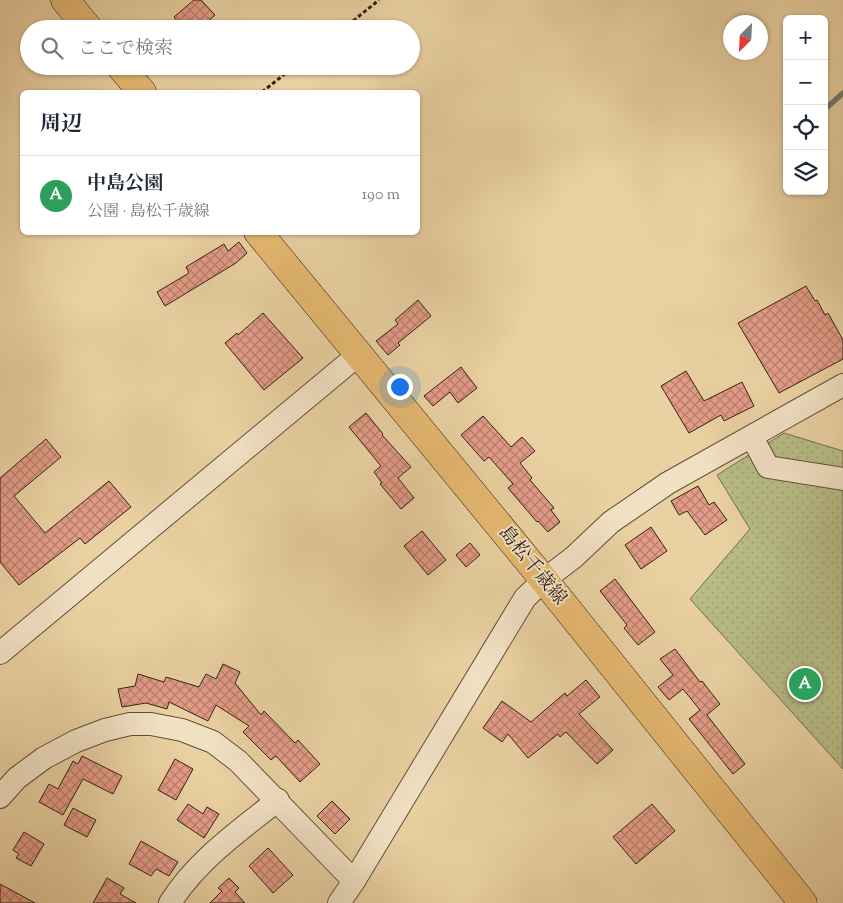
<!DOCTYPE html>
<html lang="ja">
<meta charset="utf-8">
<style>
:root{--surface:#fff;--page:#f2f2f3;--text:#1f2937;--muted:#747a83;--line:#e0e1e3;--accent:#db2777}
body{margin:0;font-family:"Sorts Mill Goudy","Noto Serif JP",serif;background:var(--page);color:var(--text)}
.controls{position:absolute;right:15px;top:15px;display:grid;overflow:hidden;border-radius:8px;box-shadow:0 1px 4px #0004}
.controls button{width:45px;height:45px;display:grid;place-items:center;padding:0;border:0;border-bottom:1px solid var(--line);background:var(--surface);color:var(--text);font:25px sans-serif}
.compass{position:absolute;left:723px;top:15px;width:45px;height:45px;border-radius:50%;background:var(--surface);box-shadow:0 1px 4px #0004;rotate:204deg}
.you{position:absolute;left:399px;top:386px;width:18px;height:18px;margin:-12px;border:4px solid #fff;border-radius:50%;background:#1a73e8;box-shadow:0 0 0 8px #1a73e833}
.badge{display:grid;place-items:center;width:32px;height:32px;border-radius:50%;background:var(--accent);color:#fff;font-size:16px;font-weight:700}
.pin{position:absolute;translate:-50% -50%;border:2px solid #fff;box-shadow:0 1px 5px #0006}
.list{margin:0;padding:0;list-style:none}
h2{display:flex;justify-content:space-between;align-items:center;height:65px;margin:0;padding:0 20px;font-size:21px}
h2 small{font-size:16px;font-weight:400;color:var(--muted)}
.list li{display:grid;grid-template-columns:32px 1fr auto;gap:15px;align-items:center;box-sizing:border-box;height:80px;padding:0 20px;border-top:1px solid var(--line)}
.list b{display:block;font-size:19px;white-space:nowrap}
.list p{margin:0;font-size:16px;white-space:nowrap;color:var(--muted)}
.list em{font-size:16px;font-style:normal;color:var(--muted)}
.icon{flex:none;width:28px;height:28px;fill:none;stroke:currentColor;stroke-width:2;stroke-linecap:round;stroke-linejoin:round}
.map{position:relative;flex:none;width:843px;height:903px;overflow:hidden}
.search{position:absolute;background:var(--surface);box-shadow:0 1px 4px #0004;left:20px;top:20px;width:400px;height:55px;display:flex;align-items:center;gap:12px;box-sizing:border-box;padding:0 18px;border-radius:28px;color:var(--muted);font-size:19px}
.panel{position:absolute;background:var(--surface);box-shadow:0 1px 4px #0004;left:20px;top:90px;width:400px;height:145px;border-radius:8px}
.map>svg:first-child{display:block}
.park{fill:url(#park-dots);stroke:#746f4f}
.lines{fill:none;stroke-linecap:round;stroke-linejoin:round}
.stream{stroke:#6f7b6f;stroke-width:5.5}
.building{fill:url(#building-cross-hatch);stroke:#322219}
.minor-casing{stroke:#604e3b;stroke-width:24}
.major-casing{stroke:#322219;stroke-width:29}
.path{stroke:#322219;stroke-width:3;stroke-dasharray:4 2.5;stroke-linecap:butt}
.minor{stroke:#f1e1c3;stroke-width:22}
.major{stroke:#e5b871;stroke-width:28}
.labels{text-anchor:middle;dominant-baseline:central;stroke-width:4;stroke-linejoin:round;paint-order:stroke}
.street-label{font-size:19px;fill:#322219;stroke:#f1e1c3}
</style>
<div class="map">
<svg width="843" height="903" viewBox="0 0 843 903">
<defs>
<pattern id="park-dots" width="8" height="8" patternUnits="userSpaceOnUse" patternTransform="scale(1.25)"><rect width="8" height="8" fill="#b7bc85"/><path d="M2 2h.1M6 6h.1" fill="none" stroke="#9ea172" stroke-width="1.8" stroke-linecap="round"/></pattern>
<pattern id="building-cross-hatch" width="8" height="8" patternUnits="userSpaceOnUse" patternTransform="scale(1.25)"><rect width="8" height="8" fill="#e49c88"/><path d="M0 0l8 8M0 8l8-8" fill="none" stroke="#b97f6e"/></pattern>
</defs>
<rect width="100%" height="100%" fill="#ead1a2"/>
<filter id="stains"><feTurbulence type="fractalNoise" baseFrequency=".004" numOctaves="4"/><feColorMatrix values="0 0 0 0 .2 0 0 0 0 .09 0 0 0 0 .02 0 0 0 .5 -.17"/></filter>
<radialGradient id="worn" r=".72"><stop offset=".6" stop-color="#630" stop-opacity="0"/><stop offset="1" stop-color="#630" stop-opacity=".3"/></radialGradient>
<polygon class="park" points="784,433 843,451 843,769 690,599 750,529 717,475"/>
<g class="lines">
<polyline class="stream" points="824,110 843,93"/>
</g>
<g class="building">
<polygon points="194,0 201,0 215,15 199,29 184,29 174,17"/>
<polygon points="239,242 247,253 236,263 165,306 157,292 189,273 186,267 224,244 228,251"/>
<polygon points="806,286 815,301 817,300 825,315 828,313 843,340 843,359 779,393 738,323"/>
<polygon points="418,300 431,316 398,343 400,345 388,355 376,341 398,324 395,320"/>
<polygon points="263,313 303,358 264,390 225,343 237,333 238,335"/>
<polygon points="461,367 477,388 458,403 450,392 433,406 424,396"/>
<polygon points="686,371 704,401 742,382 754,406 724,421 721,415 689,433 661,386"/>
<polygon points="366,413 383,434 382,435 411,467 398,478 414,498 401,509 380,484 382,483 374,472 381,466 349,427"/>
<polygon points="483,416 511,447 522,437 535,451 520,463 532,478 530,480 554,508 551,510 560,522 548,532 538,521 537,522 508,488 513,484 489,457 484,461 461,435"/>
<polygon points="46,439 61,457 14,496 45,533 109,481 131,507 85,544 80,538 19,585 0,562 0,478"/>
<polygon points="698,486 709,505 714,502 727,520 705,535 687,511 679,515 671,501"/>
<polygon points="651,527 667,551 641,569 625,545"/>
<polygon points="422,531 446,560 428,575 404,546"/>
<polygon points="470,543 480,555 466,567 456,555"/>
<polygon points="615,579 655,632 638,645 624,628 627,625 600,591"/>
<polygon points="675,649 700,682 702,681 720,704 707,715 745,764 733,774 689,719 700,710 683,689 669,700 658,687 673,675 660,659"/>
<polygon points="223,664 240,672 235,683 261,715 264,711 295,743 298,740 320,764 300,782 276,756 271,760 243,732 249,726 216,705 208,721 169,702 167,709 146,703 122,707 118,689 135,686 138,674 164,682 166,677 199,687 206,674 216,679"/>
<polygon points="586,680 600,697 579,714 613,750 597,764 566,732 560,737 558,734 528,758 508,734 502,742 483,728 502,701 531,722 565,693 567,696"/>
<polygon points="82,756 122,776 113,794 83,779 63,815 39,802 49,784 58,789 73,761 78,764"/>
<polygon points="175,759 193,769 176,800 158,790"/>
<polygon points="332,801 350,819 335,834 317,816"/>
<polygon points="188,804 203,814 207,807 219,814 204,838 177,820"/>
<polygon points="652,804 675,831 636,864 613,837"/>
<polygon points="73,808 96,820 87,837 64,825"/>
<polygon points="24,832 44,844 31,866 16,858 19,854 13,850"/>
<polygon points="141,841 178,862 169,876 156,869 151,876 129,864"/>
<polygon points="268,848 293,875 273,893 249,866"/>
<polygon points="107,878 124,888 120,894 136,903 93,903"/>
<polygon points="229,878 239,888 235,892 245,903 210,903 222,891 218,888"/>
<polygon points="0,884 35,903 0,903"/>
</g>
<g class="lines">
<defs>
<g id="minor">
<polyline points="752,437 768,467 843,479"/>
<polyline points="0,653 358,355"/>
<polyline points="0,797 17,778 44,758 76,741 105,730 130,724 151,724 182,730 213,742 238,761 354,881"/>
<path d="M170,903C197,860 239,831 278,800"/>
<polyline points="339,903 354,881 525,598 544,580 574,557 611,522 668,483 843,385"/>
</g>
<g id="major">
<polyline points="65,0 89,29"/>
<polyline points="120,66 142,92"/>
<polyline points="258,232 544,580 803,903"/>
</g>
</defs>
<use href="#minor" class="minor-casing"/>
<use href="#major" class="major-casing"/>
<g class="path">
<polyline points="343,29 379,0"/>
<polyline points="262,92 295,66"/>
</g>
<use href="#minor" class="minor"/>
<use href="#major" class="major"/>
</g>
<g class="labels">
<g class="street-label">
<text transform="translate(532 566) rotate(51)">島松千歳線</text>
</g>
</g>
<rect width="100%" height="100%" filter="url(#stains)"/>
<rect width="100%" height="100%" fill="url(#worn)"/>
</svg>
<div class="controls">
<button>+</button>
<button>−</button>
<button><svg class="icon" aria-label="locate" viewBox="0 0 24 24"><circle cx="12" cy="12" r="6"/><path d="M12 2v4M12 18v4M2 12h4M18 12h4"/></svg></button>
<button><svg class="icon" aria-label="layers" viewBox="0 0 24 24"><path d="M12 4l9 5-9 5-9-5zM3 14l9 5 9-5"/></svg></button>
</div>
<svg class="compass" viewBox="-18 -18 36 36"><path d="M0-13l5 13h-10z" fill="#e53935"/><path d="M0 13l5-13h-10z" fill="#747a83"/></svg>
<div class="you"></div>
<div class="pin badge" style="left:805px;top:684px;background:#2e9e5b">A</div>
<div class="search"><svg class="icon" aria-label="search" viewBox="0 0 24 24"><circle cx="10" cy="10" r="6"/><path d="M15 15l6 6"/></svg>ここで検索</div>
<section class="panel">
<h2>周辺<small></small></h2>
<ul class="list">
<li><span class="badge" style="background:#2e9e5b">A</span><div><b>中島公園</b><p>公園 · 島松千歳線</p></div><em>190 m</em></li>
</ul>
</section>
</div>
